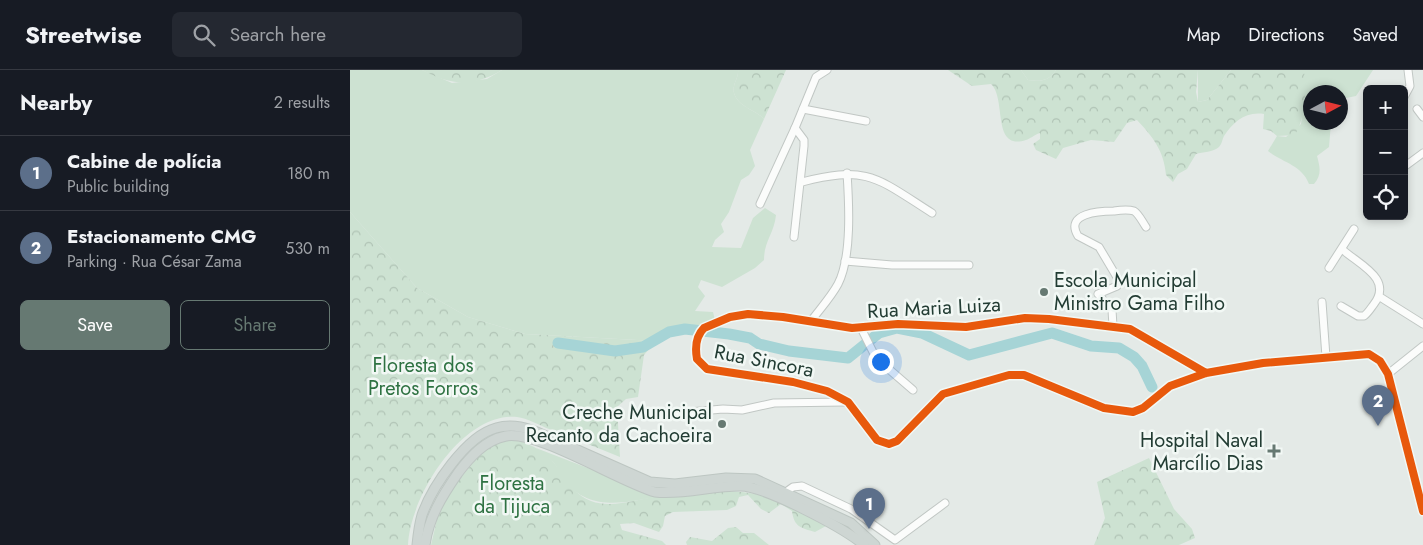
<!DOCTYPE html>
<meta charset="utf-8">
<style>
:root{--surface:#171b24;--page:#242831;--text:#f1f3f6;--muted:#9ea1a6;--line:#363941;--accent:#667972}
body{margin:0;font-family:Jost,sans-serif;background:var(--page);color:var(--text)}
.controls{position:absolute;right:15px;top:15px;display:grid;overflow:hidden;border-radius:8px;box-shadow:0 2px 8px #0003}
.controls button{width:45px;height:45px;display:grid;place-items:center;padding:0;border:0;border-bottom:1px solid var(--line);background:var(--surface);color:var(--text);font:25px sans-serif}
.compass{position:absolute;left:953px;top:15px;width:45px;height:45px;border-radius:50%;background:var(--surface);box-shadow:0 2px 8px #0003;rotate:83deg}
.you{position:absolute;left:530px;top:291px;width:18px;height:18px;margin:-12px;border:4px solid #fff;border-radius:50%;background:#1a73e8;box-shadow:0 0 0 8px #1a73e833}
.badge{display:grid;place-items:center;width:32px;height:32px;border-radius:50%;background:var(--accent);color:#fff;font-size:16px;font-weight:700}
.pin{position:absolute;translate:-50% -41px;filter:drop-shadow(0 1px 2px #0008)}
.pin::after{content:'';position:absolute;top:26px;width:18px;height:15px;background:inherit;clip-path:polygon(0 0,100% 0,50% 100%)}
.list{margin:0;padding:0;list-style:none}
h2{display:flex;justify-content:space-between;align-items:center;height:65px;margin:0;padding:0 20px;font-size:21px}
h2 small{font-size:16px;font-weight:400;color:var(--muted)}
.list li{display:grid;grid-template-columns:32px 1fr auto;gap:15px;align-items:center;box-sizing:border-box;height:75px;padding:0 20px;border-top:1px solid var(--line)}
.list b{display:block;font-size:19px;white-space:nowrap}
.list p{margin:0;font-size:16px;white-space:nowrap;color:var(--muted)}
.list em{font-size:16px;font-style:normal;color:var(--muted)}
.actions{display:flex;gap:10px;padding:15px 20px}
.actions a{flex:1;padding:11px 0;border:1px solid var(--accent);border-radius:8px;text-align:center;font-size:18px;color:var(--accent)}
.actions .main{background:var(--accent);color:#fff}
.icon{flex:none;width:28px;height:28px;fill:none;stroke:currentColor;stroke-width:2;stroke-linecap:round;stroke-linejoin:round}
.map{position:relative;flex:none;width:1073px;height:475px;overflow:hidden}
header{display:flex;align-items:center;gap:30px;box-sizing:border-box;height:70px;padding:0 25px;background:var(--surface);border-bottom:1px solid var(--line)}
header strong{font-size:24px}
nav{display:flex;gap:28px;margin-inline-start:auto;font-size:18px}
.search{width:350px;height:45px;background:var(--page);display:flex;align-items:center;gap:12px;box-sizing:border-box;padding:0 18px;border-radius:8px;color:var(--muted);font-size:19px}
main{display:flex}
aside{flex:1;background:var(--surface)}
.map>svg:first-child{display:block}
.green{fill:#cde2d2}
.forest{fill:url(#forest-crowns)}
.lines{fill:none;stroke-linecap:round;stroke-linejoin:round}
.river{stroke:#a6d4d6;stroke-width:11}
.minor-casing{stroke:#c1c7c4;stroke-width:9}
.major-casing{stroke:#bdc6c2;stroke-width:11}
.minor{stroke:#fbfcfb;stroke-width:7}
.major{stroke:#ced6d3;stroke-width:9}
.cycleway-casing{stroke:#f2f8f5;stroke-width:11}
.cycleway{stroke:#e8590c;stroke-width:8}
.poi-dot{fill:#667972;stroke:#f2f8f5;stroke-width:2}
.labels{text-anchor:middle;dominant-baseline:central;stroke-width:5;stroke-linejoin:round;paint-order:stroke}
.poi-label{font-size:20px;fill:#223c33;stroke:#f2f8f5;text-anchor:end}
.street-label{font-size:20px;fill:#223c33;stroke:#f2f8f5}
.park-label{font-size:20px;fill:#2e7242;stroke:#f2f8f5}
</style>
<header>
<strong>Streetwise</strong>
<div class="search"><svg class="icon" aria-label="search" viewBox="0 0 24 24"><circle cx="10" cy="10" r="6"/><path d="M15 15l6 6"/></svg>Search here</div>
<nav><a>Map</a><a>Directions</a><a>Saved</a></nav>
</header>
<main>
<aside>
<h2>Nearby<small>2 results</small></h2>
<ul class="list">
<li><span class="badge" style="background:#5c6f8a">1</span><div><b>Cabine de polícia</b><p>Public building</p></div><em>180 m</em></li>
<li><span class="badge" style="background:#5c6f8a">2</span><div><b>Estacionamento CMG</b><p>Parking · Rua César Zama</p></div><em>530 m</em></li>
</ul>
<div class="actions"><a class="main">Save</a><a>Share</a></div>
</aside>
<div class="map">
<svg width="1073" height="475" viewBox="0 0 1073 475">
<defs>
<pattern id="forest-crowns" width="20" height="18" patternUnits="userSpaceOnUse" patternTransform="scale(1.25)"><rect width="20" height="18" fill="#cde2d2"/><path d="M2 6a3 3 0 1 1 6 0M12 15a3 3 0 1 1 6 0" fill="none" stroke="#b0c3b5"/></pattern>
</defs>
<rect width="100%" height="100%" fill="#e4eae7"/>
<g class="green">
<path d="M0,0H72L102,13L137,9L152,0H388C389,8 382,14 384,23C388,37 406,40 414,49L400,80L405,96L399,105L391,110L379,142L371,154L374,162L365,170L362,177L391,178L403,148L415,138L426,145C424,164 414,171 414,190L405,198L372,217L351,210L348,217L355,226L345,241L363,242L365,250L343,263L320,261L306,271L175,264L118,247L67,218L0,142Z"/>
<path d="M671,0H706C699,11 690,12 678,10Z"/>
<polygon points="848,0 881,0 857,30 848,32"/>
<path d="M954,0H1023L1006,26L991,29V22H961V52L981,53L979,77L967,86C970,97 972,105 964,114H959C952,95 933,93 918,81L927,66L936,67L951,54L954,29Z"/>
<path d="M186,378L310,426C275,433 239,442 214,410C210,404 208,398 204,393C199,388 192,383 186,378Z"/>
</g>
<g class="forest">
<path d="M72,0H152C124,17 101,16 72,0Z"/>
<path d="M388,0H436L414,49C406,40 388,37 384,23C382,14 389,8 388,0Z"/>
<path d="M598,0H671L678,10C690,12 699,11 706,0H848L846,22L848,32L857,30L881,0H954C956,22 956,46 945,65L927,66L921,61L913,59L914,44C896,41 883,52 874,66C872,70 872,74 869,77C863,82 853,82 846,84L837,99L828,104L823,112L816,105C814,81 803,67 787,50L777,53L764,72L741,70L713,78L706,89L686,80L683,74L690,69V63C684,65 680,69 676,70C641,81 657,29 641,14L622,16Z"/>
<path d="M0,142L67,218L118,247L175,264L306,271L294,285L288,327L276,329L267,337L270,387C246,377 223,368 199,359C189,355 177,348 167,347C112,342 60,427 58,475H0Z"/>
<path d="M156,369C174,370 193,379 205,394C216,408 223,424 241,431C262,439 288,429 309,426C340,422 388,417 418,427C438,433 457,445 476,456L465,462C451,458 444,457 442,441L431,434L419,443L411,439L398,425L389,427L386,436L377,440L323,442L315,446L313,456L309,462L284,453L270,454L272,460L312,471L316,475H81L88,445L97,425L135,378Z"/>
<polygon points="799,388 824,439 842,459 845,468 829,475 744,475 755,448 747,412"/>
<polygon points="386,457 393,463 404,463 419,475 337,475 336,472 340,467 362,471 378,458"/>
</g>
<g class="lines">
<polyline class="river" points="208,273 265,281 293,277 319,262 335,259 379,264 400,268 409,274 439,281 498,288 529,263 547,258 572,263 619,285 702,263 741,276 769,278 784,287 792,296 802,317"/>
<defs>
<g id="minor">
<polyline points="1054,27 1060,16 1058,0"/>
<polyline points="453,39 516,51"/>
<polyline points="1067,39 1073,47"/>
<polyline points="1054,97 1073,83"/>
<path d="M452,112C518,95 527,108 582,143"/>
<polyline points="410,134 445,58"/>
<polyline points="444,167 454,76 454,70 445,58 466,7 477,0"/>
<polyline points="495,191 542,195 619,195"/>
<polyline points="979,198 1004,159"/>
<polyline points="1030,227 1073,254"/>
<polyline points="972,232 976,287"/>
<path d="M991,236L1008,246H1014C1018,243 1021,238 1024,234C1043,209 1010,195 993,180"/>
<path d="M461,251C470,239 481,227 488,214C502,187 499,133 497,103"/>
<path d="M763,256L762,240L748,224L767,216L768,209L749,177L728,166C714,143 750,141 764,141C770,140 778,139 784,141C789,144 793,153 796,157"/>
<polyline points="511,258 526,288 563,320"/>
<path d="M856,303L780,259L699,249L675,248L616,257L548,254L502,258L433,247L398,244L380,247L354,258C346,266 345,278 347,289L357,299L443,312L477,321L498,332L527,370L539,374L547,371L593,324L659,305H674L754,338L783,342L793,338L820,316L856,303L913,293L1019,284L1030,291L1038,304L1073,441"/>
<polyline points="1038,304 1073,276"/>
<polyline points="294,346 373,339 392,340 424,333 495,332"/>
<polyline points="436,422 443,417 452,416 501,439 545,470 595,433"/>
</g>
<g id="major">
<path d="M67,475C68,465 69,455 72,445C82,417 116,366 146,358C163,353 178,358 194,365L300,412L325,414L376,408L405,409L501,453L525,475"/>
<path d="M75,475C79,447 92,426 108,403C120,387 135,370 156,366C187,360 270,412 305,422C334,425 361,416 390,416C415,416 494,458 514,475"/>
</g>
</defs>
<use href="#minor" class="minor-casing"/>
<use href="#major" class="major-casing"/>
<use href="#minor" class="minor"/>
<use href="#major" class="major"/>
<defs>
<path id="cycleway" d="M856,303L780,259L699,249L675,248L616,257L548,254L502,258L433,247L398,244L380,247L354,258C346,266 345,278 347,289L357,299L443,312L477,321L498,332L527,370L539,374L547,371L593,324L659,305H674L754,338L783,342L793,338L820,316L856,303L913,293L1019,284L1030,291L1038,304L1073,441"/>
</defs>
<use href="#cycleway" class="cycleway-casing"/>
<use href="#cycleway" class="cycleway"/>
</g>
<g class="poi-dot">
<circle cx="694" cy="222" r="5"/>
<circle cx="372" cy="354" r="5"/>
<path d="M921.5 373.5h5v5h5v5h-5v5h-5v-5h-5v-5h5z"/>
</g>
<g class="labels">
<g class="poi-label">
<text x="704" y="210" text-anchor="start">Escola Municipal<tspan x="704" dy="23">Ministro Gama Filho</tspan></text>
<text x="362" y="342">Creche Municipal<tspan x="362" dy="23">Recanto da Cachoeira</tspan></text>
<text x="913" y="370">Hospital Naval<tspan x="913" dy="23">Marcílio Dias</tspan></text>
</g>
<g class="street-label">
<text transform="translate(584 238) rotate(-3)">Rua Maria Luiza</text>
<text transform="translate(414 291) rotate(11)">Rua Sincora</text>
</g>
<g class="park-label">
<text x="73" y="295">Floresta dos<tspan x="73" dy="23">Pretos Forros</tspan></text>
<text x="162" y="413">Floresta<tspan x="162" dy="23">da Tijuca</tspan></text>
</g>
</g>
</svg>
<div class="controls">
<button>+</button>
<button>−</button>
<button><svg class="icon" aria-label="locate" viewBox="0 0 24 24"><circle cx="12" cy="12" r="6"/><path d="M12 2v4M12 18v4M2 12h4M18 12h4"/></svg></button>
</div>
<svg class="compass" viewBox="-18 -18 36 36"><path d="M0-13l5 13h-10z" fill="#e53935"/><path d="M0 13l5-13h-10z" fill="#9ea1a6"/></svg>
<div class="you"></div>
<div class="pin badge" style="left:519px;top:459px;background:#5c6f8a">1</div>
<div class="pin badge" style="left:1028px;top:356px;background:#5c6f8a">2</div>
</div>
</main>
